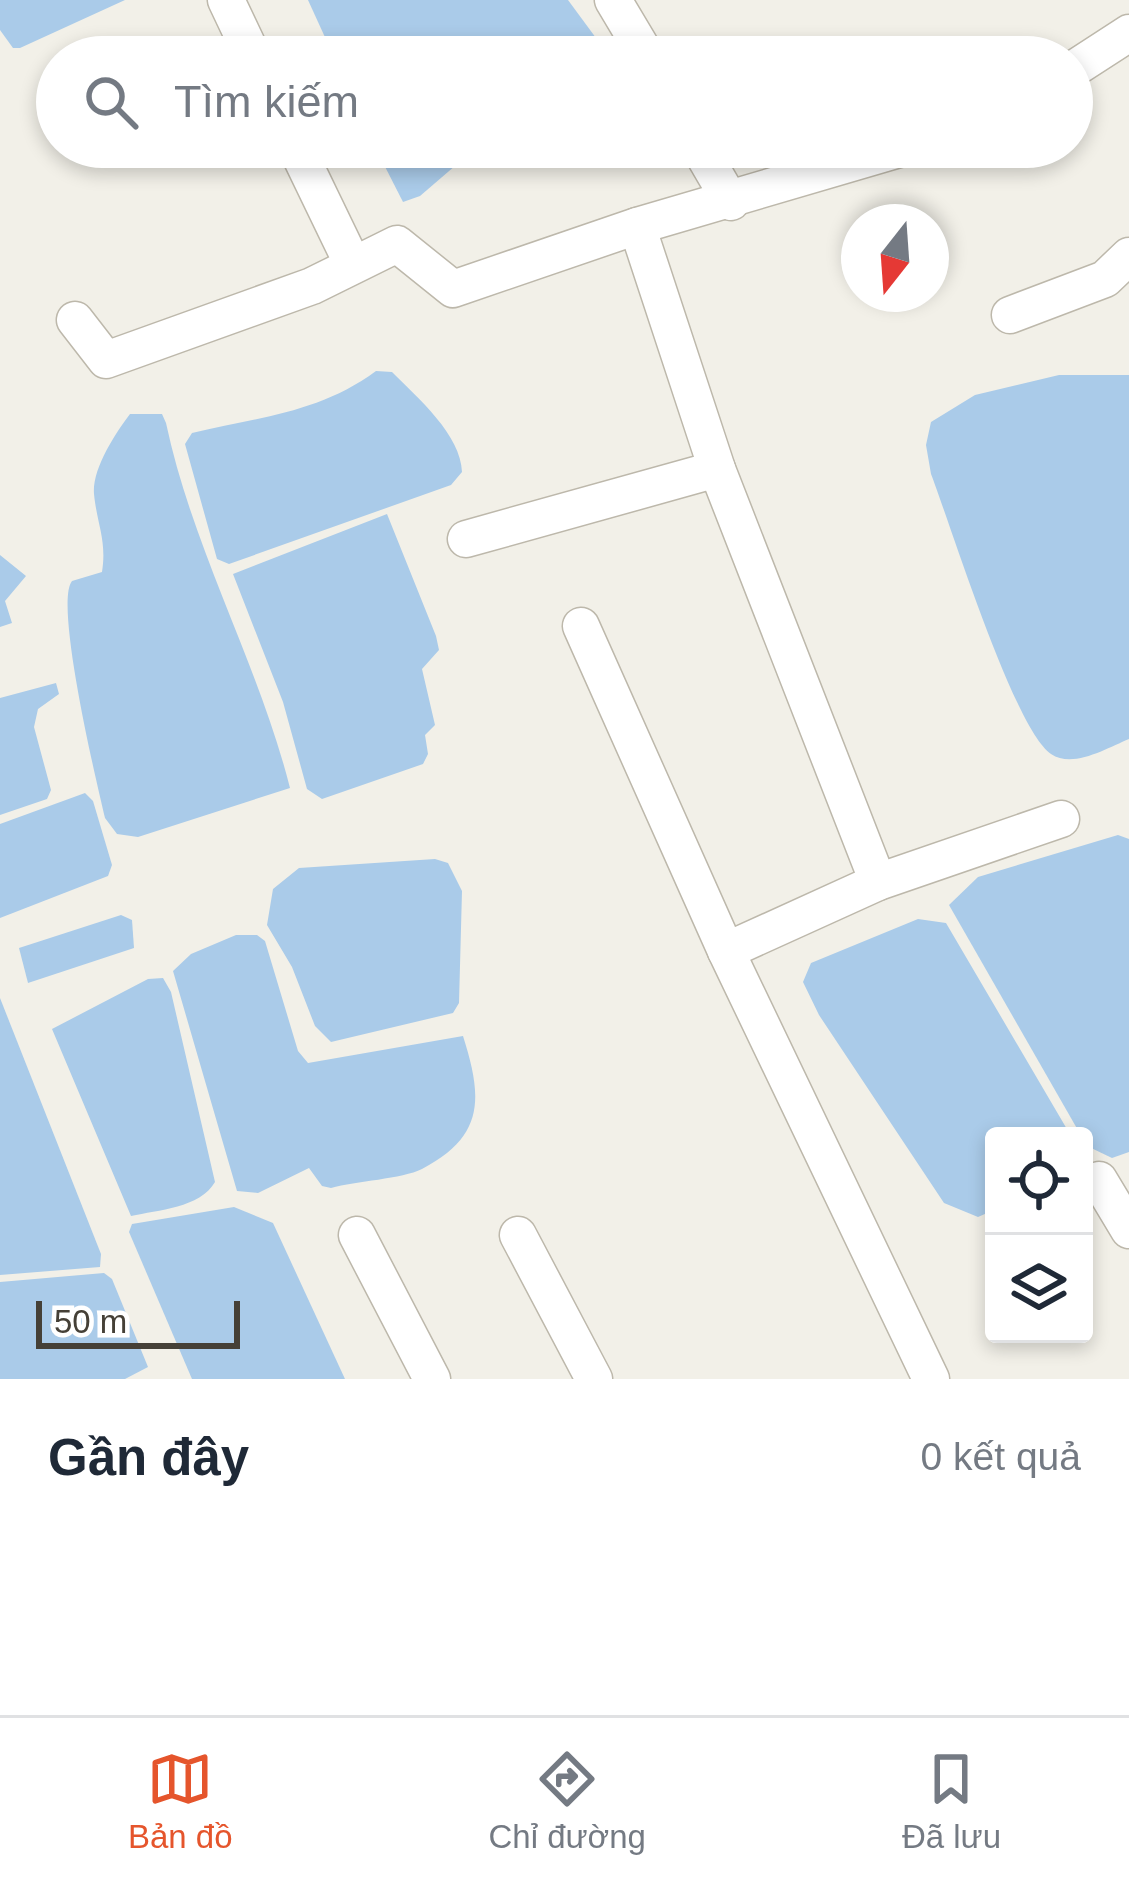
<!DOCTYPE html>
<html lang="vi">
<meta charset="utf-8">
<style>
:root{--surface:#fff;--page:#f2f2f3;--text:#1f2937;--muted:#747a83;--line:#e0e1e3;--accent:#e5552c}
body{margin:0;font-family:Arial,sans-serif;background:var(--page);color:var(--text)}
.controls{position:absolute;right:36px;bottom:36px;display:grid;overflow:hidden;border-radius:12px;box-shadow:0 6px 18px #0003}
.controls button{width:108px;height:108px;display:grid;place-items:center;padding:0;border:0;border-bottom:3px solid var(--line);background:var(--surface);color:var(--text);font:60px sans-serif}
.compass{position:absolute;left:841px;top:204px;width:108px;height:108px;border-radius:50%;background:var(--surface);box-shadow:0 6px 18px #0003;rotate:197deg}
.scale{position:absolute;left:36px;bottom:30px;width:204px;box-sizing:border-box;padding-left:12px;border:6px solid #454037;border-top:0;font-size:33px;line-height:42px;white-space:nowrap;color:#454037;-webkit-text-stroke:9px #fff;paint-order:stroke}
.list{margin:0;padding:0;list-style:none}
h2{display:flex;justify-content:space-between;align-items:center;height:156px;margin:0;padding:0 48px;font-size:51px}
h2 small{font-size:39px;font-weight:400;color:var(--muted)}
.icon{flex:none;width:66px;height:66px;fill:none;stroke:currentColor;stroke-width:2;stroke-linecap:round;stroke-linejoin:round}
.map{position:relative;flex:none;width:1129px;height:1379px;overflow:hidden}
.search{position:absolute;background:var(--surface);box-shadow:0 6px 18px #0003;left:36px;right:36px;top:36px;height:132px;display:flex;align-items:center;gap:30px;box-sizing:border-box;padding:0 42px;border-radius:66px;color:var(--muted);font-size:45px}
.sheet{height:336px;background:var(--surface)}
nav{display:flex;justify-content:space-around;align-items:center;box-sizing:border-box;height:168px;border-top:3px solid var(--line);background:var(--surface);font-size:33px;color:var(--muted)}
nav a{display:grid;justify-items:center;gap:6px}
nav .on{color:var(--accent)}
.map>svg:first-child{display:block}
.water{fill:#aacbe9}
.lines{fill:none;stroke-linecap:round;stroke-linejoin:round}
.minor-casing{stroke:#bdb8ab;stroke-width:39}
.minor{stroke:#fff;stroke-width:36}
</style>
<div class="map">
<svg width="1129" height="1379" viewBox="0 0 1129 1379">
<rect width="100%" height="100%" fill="#f2f0e8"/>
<g class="water">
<polygon points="0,0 125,0 20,48 13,48 0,30"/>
<polygon points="308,0 568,0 596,38 580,57 334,57"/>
<polygon points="375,147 477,147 420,196 403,202"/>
<path d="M376,371L392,372C418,398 461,435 462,472L451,485L229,564L217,559L185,444L192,433C259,417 319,413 376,371Z"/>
<path d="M1059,375H1129V739C1107,748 1073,769 1051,754C1014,729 951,526 931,474L926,445L931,422L975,395Z"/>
<path d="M130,414H162L166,423C193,550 259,665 290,788L138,837L117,834L105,818C96,780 54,603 72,581L102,572C107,541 97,524 94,494C92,469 115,434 130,414Z"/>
<polygon points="387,514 436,636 439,650 422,669 435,725 425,735 428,754 423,764 322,799 307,789 283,702 233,574"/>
<polygon points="0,555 26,576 5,601 12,623 0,627"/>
<polygon points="56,683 59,694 38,709 34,727 51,790 47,799 0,815 0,698"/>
<polygon points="85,793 93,801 112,865 108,876 0,918 0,824"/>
<polygon points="1118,835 1129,839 1129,1152 1112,1158 1087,1146 949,905 978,877"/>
<polygon points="435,859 448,863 462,891 459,1003 453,1013 331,1042 315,1026 292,967 267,925 273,889 299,868"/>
<polygon points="121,915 132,920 134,948 28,983 19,948"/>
<polygon points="918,919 946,923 1071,1136 994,1136 994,1210 978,1217 944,1203 819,1015 803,982 811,963"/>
<path d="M236,935H257L265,941L298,1051L308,1063L463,1036C482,1096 486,1136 422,1169C402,1179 356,1181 331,1188L322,1186L309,1168L258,1193L237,1191L173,971L191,954Z"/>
<path d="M163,978L171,992L215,1182C200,1208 158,1210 131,1216L52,1029L148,979Z"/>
<polygon points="0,998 101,1254 100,1267 0,1275"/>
<polygon points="234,1207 273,1223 345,1379 192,1379 129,1232 132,1224"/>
<polygon points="104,1273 112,1279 148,1367 125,1379 0,1379 0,1282"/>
</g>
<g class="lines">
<defs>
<g id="minor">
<polyline points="226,0 253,57"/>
<polyline points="613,0 647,57"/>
<polyline points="1072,70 1129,33"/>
<polyline points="296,147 353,265"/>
<polyline points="699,147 731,202"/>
<polyline points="637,226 717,469 878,882"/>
<polyline points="1010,315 1105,279 1129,256"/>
<polyline points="75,320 106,360 312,286 397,244 453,289 637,226 906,147"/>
<polyline points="466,539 717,469"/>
<polyline points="581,626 726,951 931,1379"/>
<polyline points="726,951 878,882 1061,819"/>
<polyline points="1099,1180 1129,1230"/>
<polyline points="357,1235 432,1379"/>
<polyline points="518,1235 594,1379"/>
</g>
</defs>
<use href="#minor" class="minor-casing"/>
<use href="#minor" class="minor"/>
</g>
</svg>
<div class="controls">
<button><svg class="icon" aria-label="locate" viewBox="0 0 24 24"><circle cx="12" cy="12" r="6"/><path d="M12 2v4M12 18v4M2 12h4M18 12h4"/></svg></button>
<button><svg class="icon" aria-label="layers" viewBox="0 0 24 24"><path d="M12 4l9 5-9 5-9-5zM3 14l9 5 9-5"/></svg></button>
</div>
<svg class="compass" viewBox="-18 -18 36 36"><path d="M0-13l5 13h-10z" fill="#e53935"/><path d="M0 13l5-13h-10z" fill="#747a83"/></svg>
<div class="scale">50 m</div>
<div class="search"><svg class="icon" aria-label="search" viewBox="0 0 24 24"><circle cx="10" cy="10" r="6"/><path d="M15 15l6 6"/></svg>Tìm kiếm</div>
</div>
<section class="sheet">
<h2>Gần đây<small>0 kết quả</small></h2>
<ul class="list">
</ul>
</section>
<nav>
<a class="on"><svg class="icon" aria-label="map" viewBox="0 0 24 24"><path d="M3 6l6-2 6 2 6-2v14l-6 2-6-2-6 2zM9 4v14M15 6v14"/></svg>Bản đồ</a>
<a><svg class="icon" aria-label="directions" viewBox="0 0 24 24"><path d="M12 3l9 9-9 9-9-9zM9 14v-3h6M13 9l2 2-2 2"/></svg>Chỉ đường</a>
<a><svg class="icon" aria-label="saved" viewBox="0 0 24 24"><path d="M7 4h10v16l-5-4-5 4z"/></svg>Đã lưu</a>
</nav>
